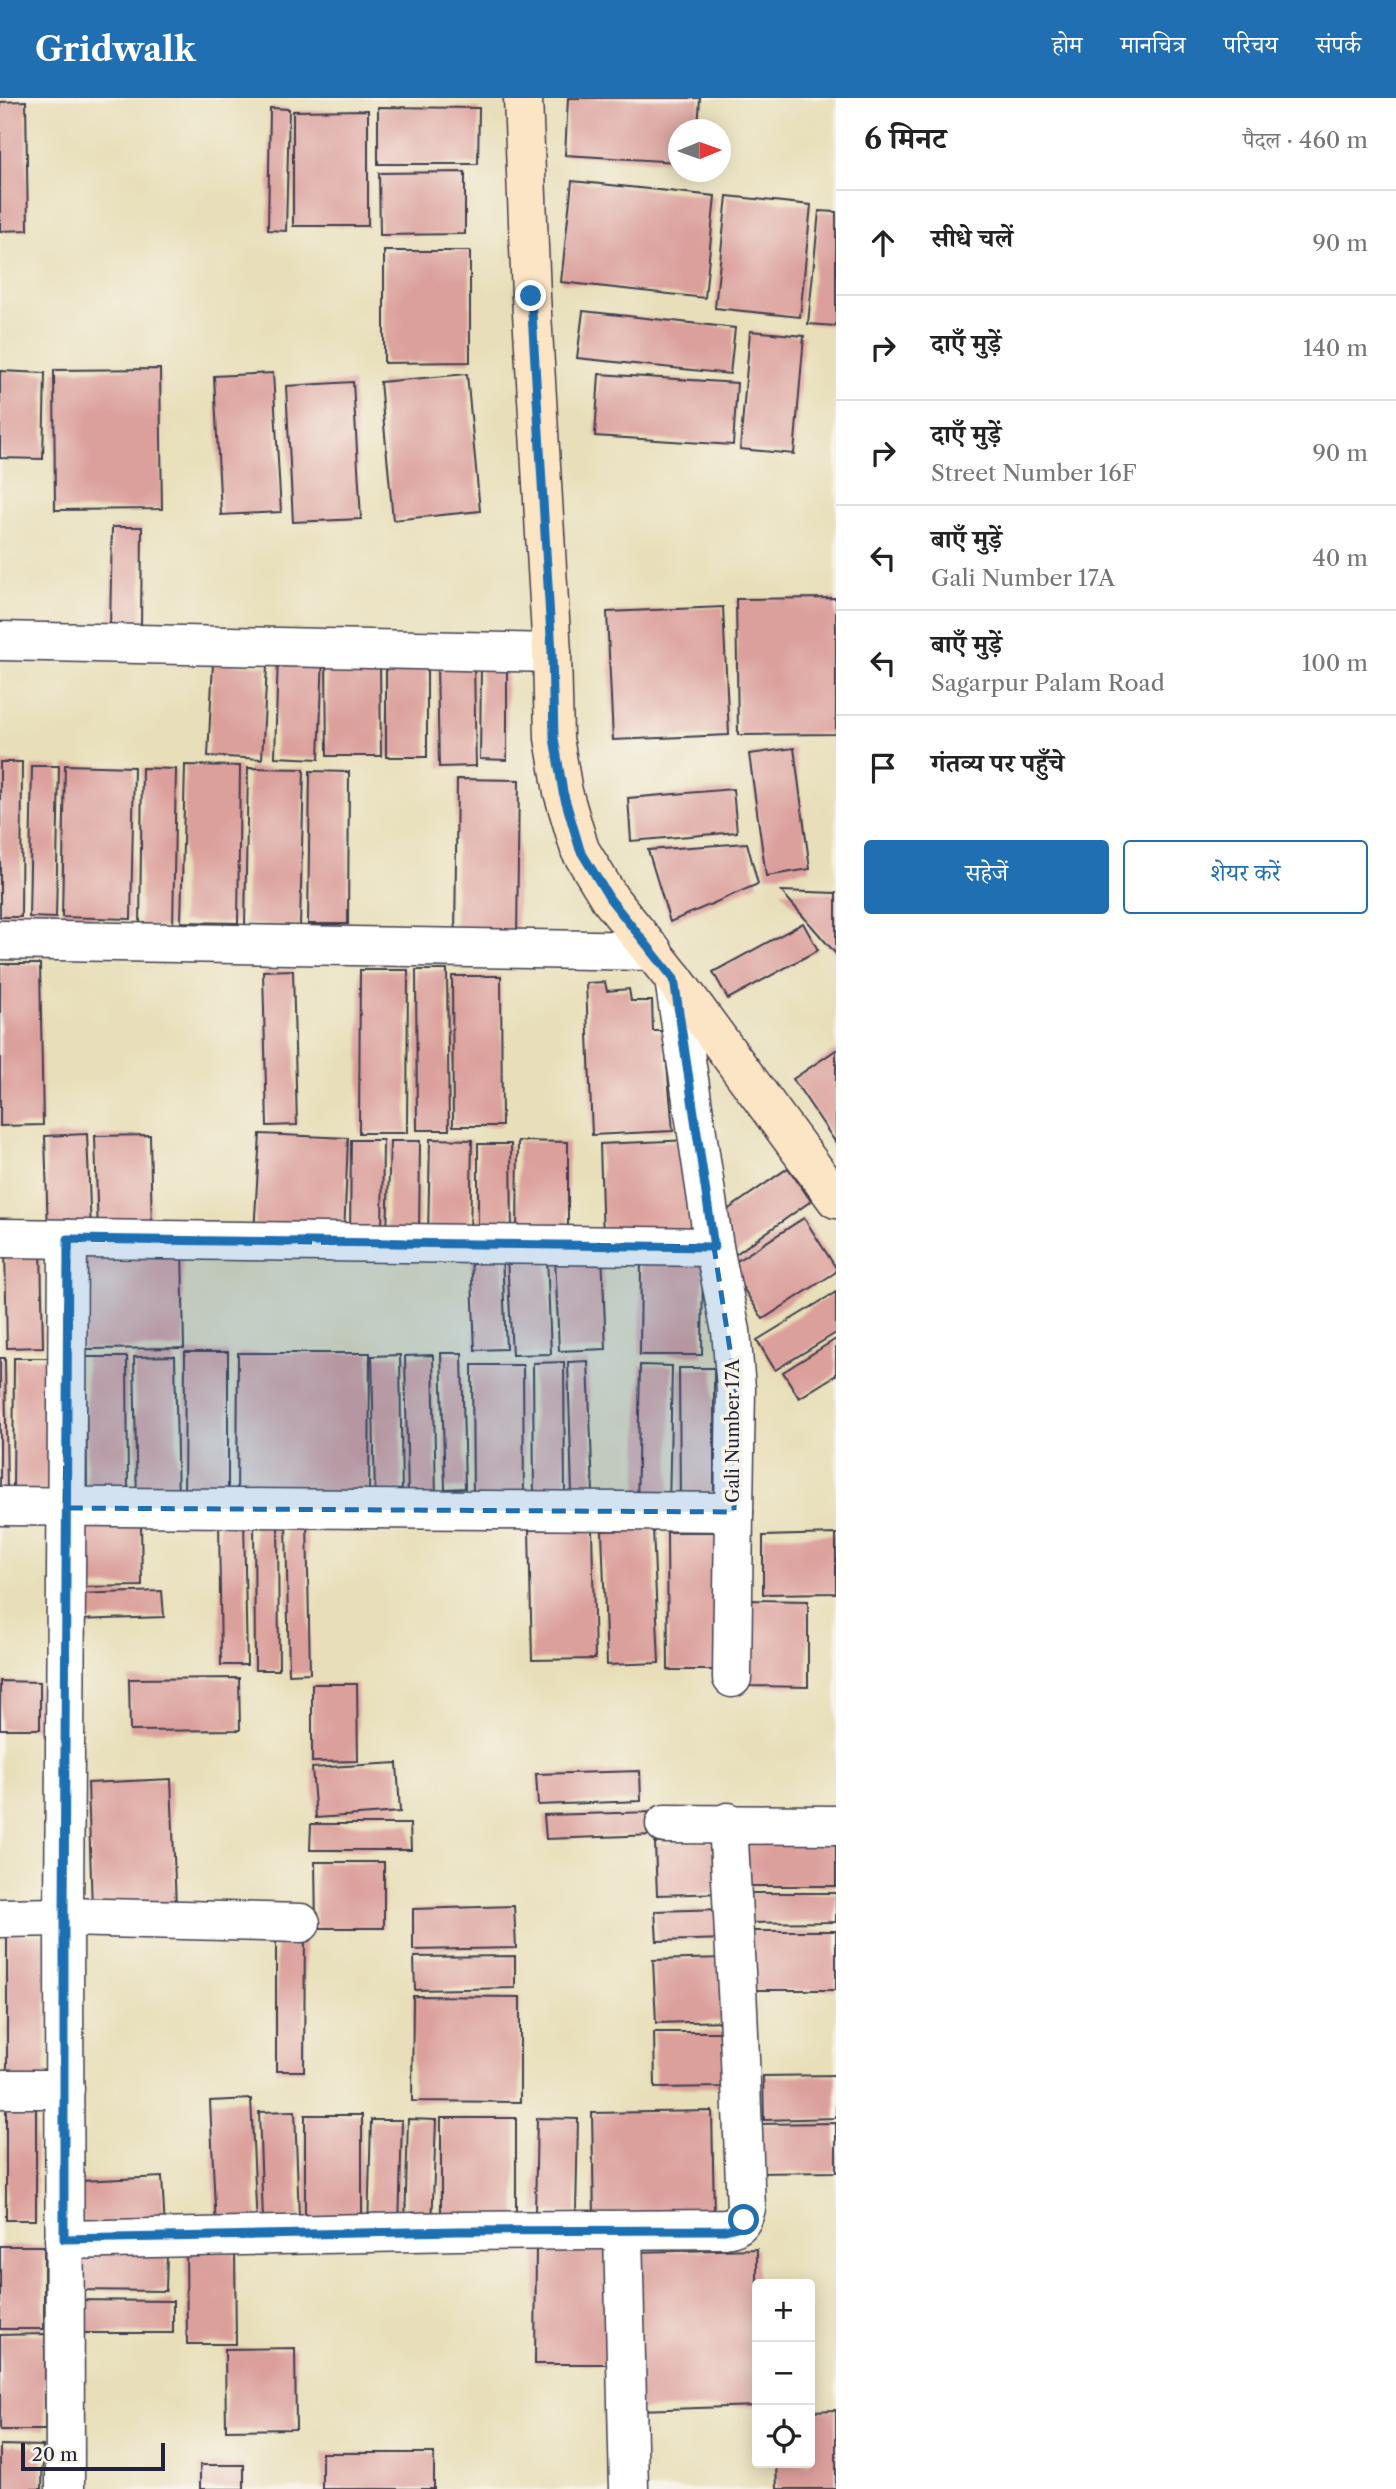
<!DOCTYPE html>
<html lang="hi">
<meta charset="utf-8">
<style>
:root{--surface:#fff;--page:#f6f6f6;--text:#222;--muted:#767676;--line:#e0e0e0;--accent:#1f6fb2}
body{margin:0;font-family:"Libre Caslon Text","Noto Serif Devanagari",serif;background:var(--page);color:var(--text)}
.controls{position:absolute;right:21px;bottom:21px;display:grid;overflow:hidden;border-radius:7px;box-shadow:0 4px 18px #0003}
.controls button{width:63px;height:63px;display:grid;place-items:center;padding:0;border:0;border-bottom:2px solid var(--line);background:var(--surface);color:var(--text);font:35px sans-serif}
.compass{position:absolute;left:668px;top:21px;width:63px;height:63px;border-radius:50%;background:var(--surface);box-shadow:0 4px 18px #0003;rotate:89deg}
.scale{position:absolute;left:21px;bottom:18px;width:144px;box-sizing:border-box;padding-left:7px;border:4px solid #22223b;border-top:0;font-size:19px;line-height:24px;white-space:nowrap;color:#22223b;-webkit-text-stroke:5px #f7f3e8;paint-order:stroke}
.stop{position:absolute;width:21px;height:21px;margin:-16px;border:5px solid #1f6fb2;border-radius:50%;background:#fff}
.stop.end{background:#1f6fb2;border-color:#fff;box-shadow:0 2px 7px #0008}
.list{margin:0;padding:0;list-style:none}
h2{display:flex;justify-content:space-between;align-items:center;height:91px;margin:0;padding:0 28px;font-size:30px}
h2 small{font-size:23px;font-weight:400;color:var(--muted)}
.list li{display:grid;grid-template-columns:46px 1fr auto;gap:21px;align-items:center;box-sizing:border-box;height:105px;padding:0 28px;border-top:2px solid var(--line)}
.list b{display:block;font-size:26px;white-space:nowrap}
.list p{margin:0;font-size:23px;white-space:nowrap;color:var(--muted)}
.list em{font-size:23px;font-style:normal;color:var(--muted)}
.actions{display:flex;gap:14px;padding:21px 28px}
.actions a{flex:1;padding:16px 0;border:2px solid var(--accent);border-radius:7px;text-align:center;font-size:24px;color:var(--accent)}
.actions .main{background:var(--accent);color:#fff}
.icon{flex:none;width:38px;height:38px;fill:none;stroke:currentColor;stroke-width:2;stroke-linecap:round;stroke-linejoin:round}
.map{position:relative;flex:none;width:836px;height:2391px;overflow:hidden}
header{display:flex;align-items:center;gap:42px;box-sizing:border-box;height:98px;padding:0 35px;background:var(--accent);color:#fff}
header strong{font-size:33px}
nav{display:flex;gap:38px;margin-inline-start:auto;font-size:24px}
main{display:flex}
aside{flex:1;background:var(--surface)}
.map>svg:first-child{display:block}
.building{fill:#dca09c}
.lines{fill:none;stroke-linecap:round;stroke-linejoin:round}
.street-casing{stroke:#403e4e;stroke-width:41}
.secondary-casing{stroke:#403e4e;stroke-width:41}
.street{stroke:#fff;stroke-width:38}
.secondary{stroke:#fce5c4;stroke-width:38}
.route{stroke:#1f6fb2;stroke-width:9}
.marked{fill:#1f6fb2;fill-opacity:0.2;stroke:#1f6fb2;stroke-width:5;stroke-dasharray:14 9;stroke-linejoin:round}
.labels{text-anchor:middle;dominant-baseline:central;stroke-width:7;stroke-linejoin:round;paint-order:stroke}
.street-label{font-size:18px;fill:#22223b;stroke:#f7f3e8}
</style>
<header>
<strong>Gridwalk</strong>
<nav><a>होम</a><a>मानचित्र</a><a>परिचय</a><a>संपर्क</a></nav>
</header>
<main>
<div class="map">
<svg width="836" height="2391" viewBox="0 0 836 2391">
<rect width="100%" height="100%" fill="#f7f3e8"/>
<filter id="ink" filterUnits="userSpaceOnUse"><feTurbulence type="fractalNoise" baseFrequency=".0143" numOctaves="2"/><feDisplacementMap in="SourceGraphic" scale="14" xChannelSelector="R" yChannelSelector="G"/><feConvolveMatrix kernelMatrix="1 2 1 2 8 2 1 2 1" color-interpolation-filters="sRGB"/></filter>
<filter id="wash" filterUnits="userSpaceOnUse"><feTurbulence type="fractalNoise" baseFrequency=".00686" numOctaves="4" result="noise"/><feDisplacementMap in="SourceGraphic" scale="28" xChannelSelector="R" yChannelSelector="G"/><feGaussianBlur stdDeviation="1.57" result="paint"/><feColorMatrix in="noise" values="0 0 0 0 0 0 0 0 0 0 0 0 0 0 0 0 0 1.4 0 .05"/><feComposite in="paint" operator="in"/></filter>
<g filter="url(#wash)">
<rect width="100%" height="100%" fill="#e8dfba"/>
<g id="blocks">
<g class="building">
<polygon points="568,0 700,0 698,32 678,32 678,64 565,57"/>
<polygon points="26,3 28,132 0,133 0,4"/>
<polygon points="378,9 479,10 478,66 378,66"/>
<polygon points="270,10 289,11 286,133 268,132"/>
<polygon points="368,12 368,128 293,128 293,13"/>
<polygon points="465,74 465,136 380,137 379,75"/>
<polygon points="572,83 715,98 705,200 561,184"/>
<polygon points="727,98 811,107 800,219 715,210"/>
<polygon points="819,113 836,114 836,228 808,226"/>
<polygon points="384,153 470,153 470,264 384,265"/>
<polygon points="583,213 735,230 730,276 577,260"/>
<polygon points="750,233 804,238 794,356 740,351"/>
<polygon points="160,271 162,411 55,412 54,272"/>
<polygon points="0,273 45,275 43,361 0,360"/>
<polygon points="273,275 281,414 221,417 214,278"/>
<polygon points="467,276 480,413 393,422 380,284"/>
<polygon points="599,276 737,285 733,347 595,338"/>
<polygon points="353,284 361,421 293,424 286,288"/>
<polygon points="112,429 142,429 141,531 110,530"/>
<polygon points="836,500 836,636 738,637 736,501"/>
<polygon points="723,509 729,637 613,642 607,514"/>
<polygon points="278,556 323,557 319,661 275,659"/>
<polygon points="213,565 267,568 262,661 208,658"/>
<polygon points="326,565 380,565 381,658 327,658"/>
<rect x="386" y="565" width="41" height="94"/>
<polygon points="437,567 474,567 476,668 439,669"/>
<polygon points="481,569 507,570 507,662 480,661"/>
<polygon points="794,650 810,771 766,778 749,656"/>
<polygon points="0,664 22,664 21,819 0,819"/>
<polygon points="65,667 134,669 131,821 62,819"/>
<polygon points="185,667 240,668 238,825 181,824"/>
<polygon points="32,668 59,668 56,820 29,819"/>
<polygon points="142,670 176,671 173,829 140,829"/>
<polygon points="248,670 304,671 300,828 245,827"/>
<polygon points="310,673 349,674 348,826 308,826"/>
<polygon points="457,681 519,682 517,838 455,838"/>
<polygon points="733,691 737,734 631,743 628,700"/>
<polygon points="747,745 758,786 670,824 648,752"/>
<polygon points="781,793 836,795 836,856"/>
<polygon points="803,825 818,852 728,901 713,874"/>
<polygon points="0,866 40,866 43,1027 0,1028"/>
<polygon points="293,872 297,1027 267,1028 263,873"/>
<polygon points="360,872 408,872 407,1035 359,1035"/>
<polygon points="416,872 447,872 449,1032 417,1032"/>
<polygon points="452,878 501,878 502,1028 453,1028"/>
<polygon points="605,884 607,893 629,891 631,903 652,903 653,933 664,933 673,1033 592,1037 586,885"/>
<polygon points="836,952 836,1045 793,981"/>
<polygon points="87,1036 91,1133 48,1135 45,1038"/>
<polygon points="260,1036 348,1040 344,1139 254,1135"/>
<polygon points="150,1037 152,1135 98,1137 95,1038"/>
<polygon points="430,1041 472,1042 470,1138 428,1138"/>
<polygon points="351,1042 383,1042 382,1140 350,1140"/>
<polygon points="691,1042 695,1139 603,1143 600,1046"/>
<polygon points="390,1043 420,1043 419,1137 387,1136"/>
<polygon points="518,1043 568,1044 568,1139 517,1139"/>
<polygon points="478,1046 511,1046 512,1140 478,1141"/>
<polygon points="788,1070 811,1103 733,1158 710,1124"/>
<polygon points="804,1120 836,1170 836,1174 763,1221 729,1168"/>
<polygon points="5,1149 41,1149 43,1249 7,1250"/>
<polygon points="182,1150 184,1250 83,1251 81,1151"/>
<polygon points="502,1155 506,1251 475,1252 471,1156"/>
<polygon points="602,1155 606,1251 559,1253 555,1157"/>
<polygon points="547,1157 551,1256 512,1257 507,1159"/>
<polygon points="641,1160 703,1161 702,1257 640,1257"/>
<polygon points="836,1194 836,1235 775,1272 757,1242"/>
<polygon points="836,1241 836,1277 799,1300 783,1274"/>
<polygon points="185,1254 228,1254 228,1404 184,1404"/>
<polygon points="238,1255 370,1255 369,1405 237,1405"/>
<polygon points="441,1255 462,1255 465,1390 445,1391"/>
<polygon points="400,1257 402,1401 375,1401 372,1258"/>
<polygon points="433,1257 436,1399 408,1400 405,1258"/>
<polygon points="175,1258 178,1404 137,1405 134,1259"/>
<polygon points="86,1259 127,1259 128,1394 87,1394"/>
<polygon points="0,1260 5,1260 7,1394 0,1394"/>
<polygon points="14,1260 49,1260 48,1393 13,1393"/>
<polygon points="588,1263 593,1395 572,1395 568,1264"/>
<polygon points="564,1264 565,1400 534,1400 533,1265"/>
<polygon points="472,1267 523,1267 524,1401 473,1402"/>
<polygon points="640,1267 672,1268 669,1411 637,1411"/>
<polygon points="679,1270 714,1270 714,1409 680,1408"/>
<polygon points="254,1420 278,1420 279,1572 255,1572"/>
<polygon points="219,1421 244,1421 247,1567 221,1567"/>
<polygon points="141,1422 142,1488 79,1489 77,1423"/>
<polygon points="286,1422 307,1422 310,1575 289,1576"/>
<polygon points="592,1431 595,1561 532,1562 529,1432"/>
<polygon points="653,1431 659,1565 607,1567 602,1433"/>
<polygon points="667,1434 726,1434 727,1572 668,1572"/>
<polygon points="836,1436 836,1495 763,1496 763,1438"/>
<polygon points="162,1493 164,1519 77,1522 76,1496"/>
<polygon points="750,1502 808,1503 808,1589 750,1588"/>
<polygon points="239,1580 240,1632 130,1633 129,1581"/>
<polygon points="0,1583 40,1584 40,1631 0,1631"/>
<polygon points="312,1586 357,1586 358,1663 312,1664"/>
<polygon points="397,1665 400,1714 316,1720 312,1670"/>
<polygon points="640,1673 641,1703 538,1707 536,1676"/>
<polygon points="171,1681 176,1809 92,1812 88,1685"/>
<polygon points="654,1714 655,1737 546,1741 544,1717"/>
<polygon points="311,1726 410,1726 411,1752 310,1752"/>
<polygon points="740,1740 836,1741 836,1788 740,1788"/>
<polygon points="724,1743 726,1795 657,1797 655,1745"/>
<polygon points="315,1764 384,1764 384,1830 316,1830"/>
<polygon points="741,1795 836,1795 836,1824 742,1825"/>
<polygon points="514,1808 516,1850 413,1852 413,1811"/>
<polygon points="725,1811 727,1841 657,1843 655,1813"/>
<polygon points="276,1833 305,1833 304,1973 276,1973"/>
<rect x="743" y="1833" width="93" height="59"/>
<rect x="7" y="1837" width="39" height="146"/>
<polygon points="515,1858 515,1890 415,1892 414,1859"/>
<polygon points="724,1860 726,1923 656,1925 653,1862"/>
<polygon points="413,1898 520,1899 520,2004 412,2003"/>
<polygon points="654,1934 723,1934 723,1989 655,1990"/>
<polygon points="836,1977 836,2020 764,2022 763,1978"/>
<rect x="6" y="1998" width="30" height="124"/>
<polygon points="251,2001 257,2129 216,2131 210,2003"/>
<polygon points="295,2013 299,2120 263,2121 259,2014"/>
<polygon points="712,2013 714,2116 594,2118 592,2015"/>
<rect x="305" y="2017" width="57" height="109"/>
<rect x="441" y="2020" width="75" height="105"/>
<polygon points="537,2020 578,2021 576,2115 535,2114"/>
<polygon points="408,2021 436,2022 432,2130 405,2129"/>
<polygon points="371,2022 402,2022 399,2131 368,2131"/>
<polygon points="836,2025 836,2074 756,2075 755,2026"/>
<polygon points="162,2079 165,2131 83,2135 81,2083"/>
<rect x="0" y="2148" width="44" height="83"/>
<polygon points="536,2150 608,2151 607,2266 535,2266"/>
<polygon points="757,2151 757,2308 639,2312 635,2154"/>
<polygon points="73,2152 167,2154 166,2193 72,2192"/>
<polygon points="186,2153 235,2153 236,2246 187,2246"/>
<polygon points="71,2202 173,2203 173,2235 71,2235"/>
<polygon points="45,2236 45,2332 0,2332 0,2237"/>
<polygon points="295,2250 296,2331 226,2332 225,2251"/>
<polygon points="836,2312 836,2391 777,2391 776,2365 810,2365 810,2313"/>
<polygon points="0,2347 43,2348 42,2391 0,2391"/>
<rect x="322" y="2355" width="112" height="36"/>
<rect x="200" y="2367" width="44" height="24"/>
</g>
</g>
</g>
<g filter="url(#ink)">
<use href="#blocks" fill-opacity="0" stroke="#403e4e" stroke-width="2"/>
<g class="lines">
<defs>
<g id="street">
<polyline points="0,543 552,555"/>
<polyline points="0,842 653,853"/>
<polyline points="0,1140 714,1149"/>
<polyline points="0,1408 734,1414 736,1290 731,1233 714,1149 674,881"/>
<polyline points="732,1580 734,1414"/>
<polyline points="665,1726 836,1727"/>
<polyline points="0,1820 64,1819 301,1825"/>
<polyline points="0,1991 65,1991"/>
<polyline points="623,2133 629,2391"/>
<path d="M64,2142L458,2133L725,2131C739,2129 743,2124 746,2110L738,1911L728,1724"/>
<polyline points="65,2391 64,1819 68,1141"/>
</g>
<polyline id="secondary" points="523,0 531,198 552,555 554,640 563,694 580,752 610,801 674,881 836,1101"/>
</defs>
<use href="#street" class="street-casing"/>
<use href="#secondary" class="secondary-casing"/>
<use href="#street" class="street"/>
<use href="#secondary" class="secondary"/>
</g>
</g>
<g class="lines" filter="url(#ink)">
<polyline class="route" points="531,198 552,555 554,640 563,694 580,752 610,801 674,881 714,1149 68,1141 64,1819 64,2141 458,2133 725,2132 737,2129 744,2122"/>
</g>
<path class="marked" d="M68,1141L714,1149L736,1290L734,1414L65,1410Z"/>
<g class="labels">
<g class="street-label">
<text transform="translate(733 1333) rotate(-90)">Gali Number 17A</text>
</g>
</g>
</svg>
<div class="controls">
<button>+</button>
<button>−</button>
<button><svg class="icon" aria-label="locate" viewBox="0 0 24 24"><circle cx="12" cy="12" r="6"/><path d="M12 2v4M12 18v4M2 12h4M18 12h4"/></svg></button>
</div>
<svg class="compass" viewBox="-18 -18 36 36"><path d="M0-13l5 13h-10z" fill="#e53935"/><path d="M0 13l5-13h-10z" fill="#767676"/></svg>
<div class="scale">20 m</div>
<div class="stop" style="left:744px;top:2122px"></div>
<div class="stop end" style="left:531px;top:198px"></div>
</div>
<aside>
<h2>6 मिनट<small>पैदल · 460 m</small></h2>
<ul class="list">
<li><svg class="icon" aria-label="ahead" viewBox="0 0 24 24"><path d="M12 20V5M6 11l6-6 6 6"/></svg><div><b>सीधे चलें</b></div><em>90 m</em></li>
<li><svg class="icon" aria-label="right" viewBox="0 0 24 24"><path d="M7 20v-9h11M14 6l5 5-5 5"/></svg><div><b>दाएँ मुड़ें</b></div><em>140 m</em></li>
<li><svg class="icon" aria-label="right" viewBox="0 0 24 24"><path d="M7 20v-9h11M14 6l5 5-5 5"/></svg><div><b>दाएँ मुड़ें</b><p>Street Number 16F</p></div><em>90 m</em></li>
<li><svg class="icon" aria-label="left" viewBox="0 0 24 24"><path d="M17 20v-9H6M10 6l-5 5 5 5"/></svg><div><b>बाएँ मुड़ें</b><p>Gali Number 17A</p></div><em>40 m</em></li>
<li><svg class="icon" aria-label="left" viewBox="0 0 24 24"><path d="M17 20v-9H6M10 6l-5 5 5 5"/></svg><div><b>बाएँ मुड़ें</b><p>Sagarpur Palam Road</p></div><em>100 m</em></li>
<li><svg class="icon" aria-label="arrive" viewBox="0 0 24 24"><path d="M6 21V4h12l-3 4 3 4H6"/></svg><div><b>गंतव्य पर पहुँचे</b></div></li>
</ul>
<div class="actions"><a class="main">सहेजें</a><a>शेयर करें</a></div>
</aside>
</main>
